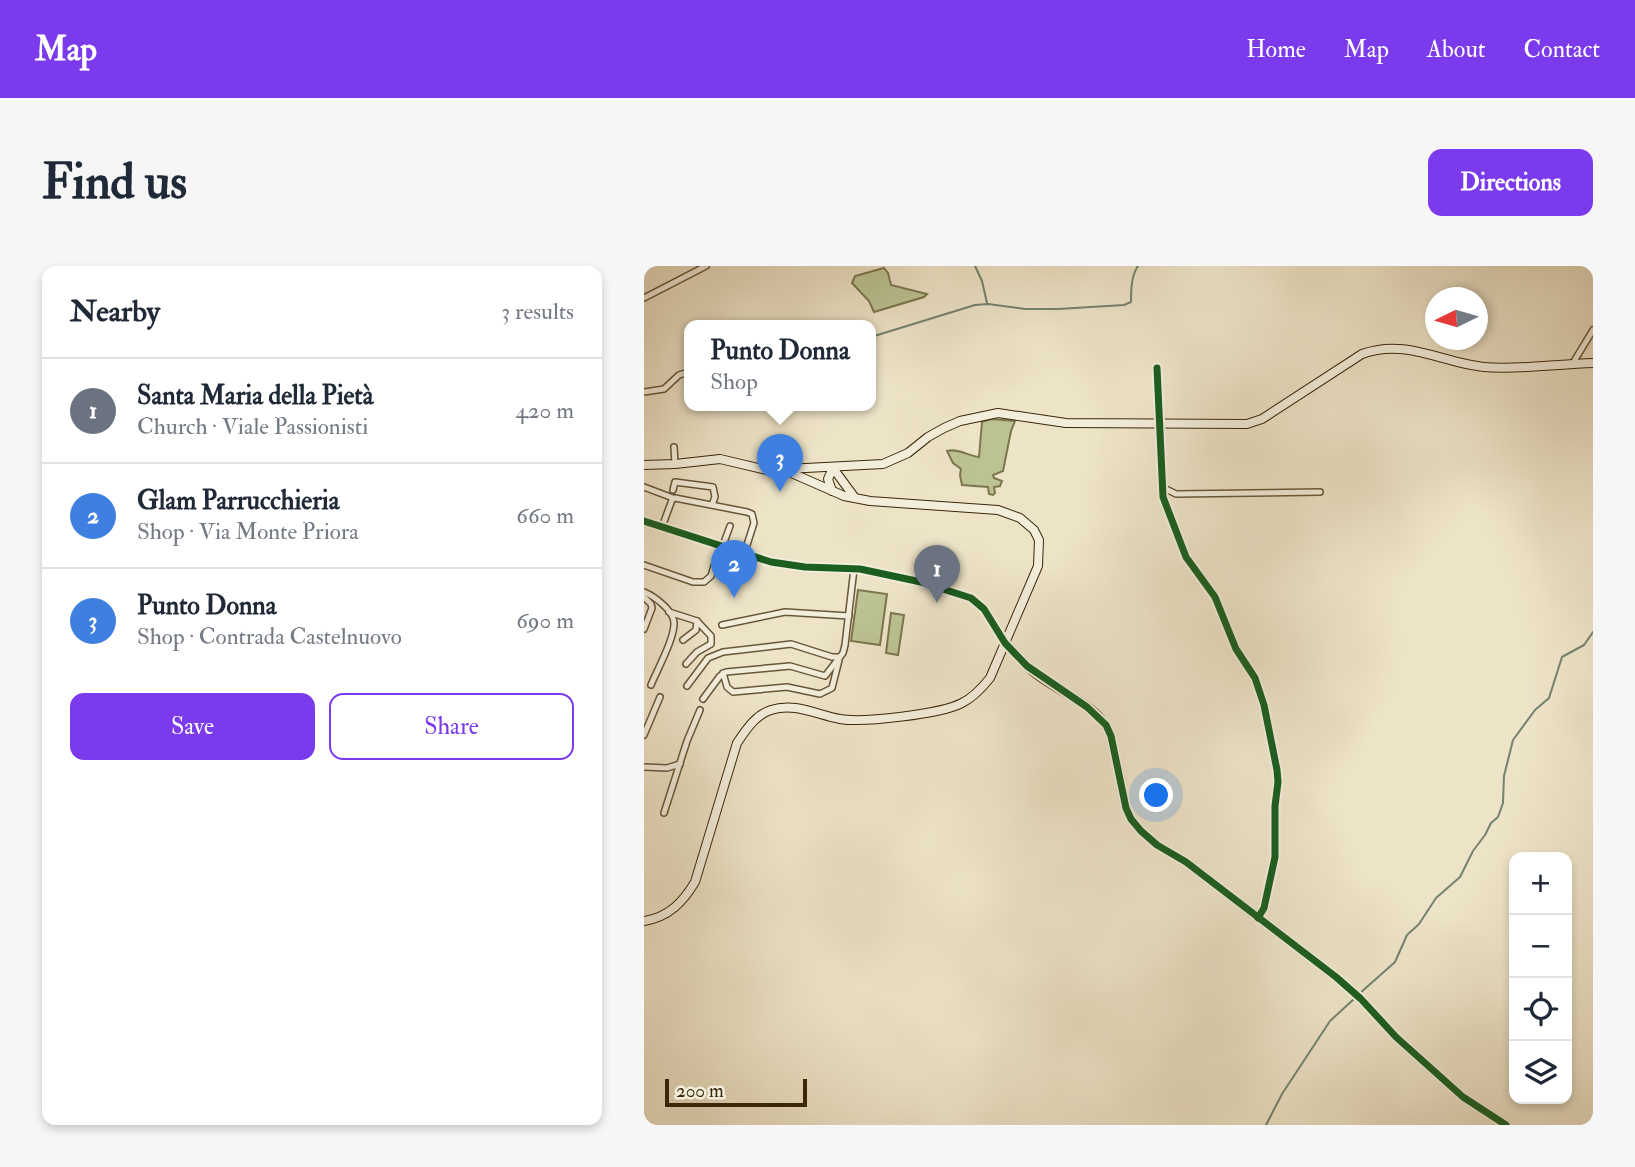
<!DOCTYPE html>
<meta charset="utf-8">
<style>
:root{--surface:#fff;--page:#f6f6f7;--text:#1f2937;--muted:#747a83;--line:#e0e1e3;--accent:#7c3aed}
body{margin:0;font-family:"IM FELL Double Pica",serif;background:var(--page);color:var(--text)}
.controls{position:absolute;right:21px;bottom:21px;display:grid;overflow:hidden;border-radius:14px;box-shadow:0 4px 10px #0003}
.controls button{width:63px;height:63px;display:grid;place-items:center;padding:0;border:0;border-bottom:2px solid var(--line);background:var(--surface);color:var(--text);font:35px sans-serif}
.compass{position:absolute;left:781px;top:21px;width:63px;height:63px;border-radius:50%;background:var(--surface);box-shadow:0 4px 10px #0003;rotate:265deg}
.scale{position:absolute;left:21px;bottom:18px;width:142px;box-sizing:border-box;padding-left:7px;border:4px solid #3c2709;border-top:0;font-size:19px;line-height:24px;white-space:nowrap;color:#3c2709;-webkit-text-stroke:5px #f3eddb;paint-order:stroke}
.you{position:absolute;left:513px;top:530px;width:24px;height:24px;margin:-18px;border:5px solid #fff;border-radius:50%;background:#1a73e8;box-shadow:0 0 0 10px #1a73e833}
.badge{display:grid;place-items:center;width:46px;height:46px;border-radius:50%;background:var(--accent);color:#fff;font-size:23px;font-weight:700}
.pin{position:absolute;translate:-50% -58px;filter:drop-shadow(0 2px 4px #0008)}
.pin::after{content:'';position:absolute;top:37px;width:24px;height:21px;background:inherit;clip-path:polygon(0 0,100% 0,50% 100%)}
.popup{position:absolute;left:40px;top:54px;width:192px;height:91px;box-sizing:border-box;display:grid;place-content:center;border-radius:14px;background:var(--surface);filter:drop-shadow(0 2px 5px #0005);font-size:23px;white-space:nowrap;color:var(--muted)}
.popup b{font-size:26px;color:var(--text)}
.popup::after{content:'';position:absolute;left:50%;top:100%;margin-left:-14px;border:14px solid transparent;border-top-color:var(--surface)}
.list{margin:0;padding:0;list-style:none}
h2{display:flex;justify-content:space-between;align-items:center;height:91px;margin:0;padding:0 28px;font-size:30px}
h2 small{font-size:23px;font-weight:400;color:var(--muted)}
.list li{display:grid;grid-template-columns:46px 1fr auto;gap:21px;align-items:center;box-sizing:border-box;height:105px;padding:0 28px;border-top:2px solid var(--line)}
.list b{display:block;font-size:26px;white-space:nowrap}
.list p{margin:0;font-size:23px;white-space:nowrap;color:var(--muted)}
.list em{font-size:23px;font-style:normal;color:var(--muted)}
.actions{display:flex;gap:14px;padding:21px 28px}
.actions a{flex:1;padding:16px 0;border:2px solid var(--accent);border-radius:14px;text-align:center;font-size:24px;color:var(--accent)}
.actions .main{background:var(--accent);color:#fff}
.icon{flex:none;width:38px;height:38px;fill:none;stroke:currentColor;stroke-width:2;stroke-linecap:round;stroke-linejoin:round}
.map{position:relative;flex:none;width:949px;height:859px;overflow:hidden;border-radius:14px}
header{display:flex;align-items:center;gap:42px;box-sizing:border-box;height:98px;padding:0 35px;background:var(--accent);color:#fff}
header strong{font-size:33px}
nav{display:flex;gap:38px;margin-inline-start:auto;font-size:24px}
.intro{display:flex;align-items:center;justify-content:space-between;box-sizing:border-box;height:168px;padding:0 42px}
h1{margin:0;font-size:49px}
.button{padding:18px 32px;border-radius:14px;background:var(--accent);color:#fff;font-size:24px;font-weight:700}
main{display:flex;gap:42px;padding:0 42px}
aside{flex:1;background:var(--surface);border-radius:14px;box-shadow:0 4px 10px #0003}
.map>svg:first-child{display:block}
.green{fill:#bcc393;stroke:#7c754e;stroke-width:2}
.lines{fill:none;stroke-linecap:round;stroke-linejoin:round}
.stream{stroke:#748270;stroke-width:2}
.minor-casing{stroke:#685638;stroke-width:8}
.tertiary-casing{stroke:#685638;stroke-width:10}
.secondary-casing{stroke:#3c2709;stroke-width:10}
.minor{stroke:#f3eddb;stroke-width:5}
.tertiary{stroke:#f3eddb;stroke-width:7}
.secondary{stroke:#f3eddb;stroke-width:8}
.cycleway-casing{stroke:#f3eddb;stroke-width:11}
.cycleway{stroke:#1b5e20;stroke-width:7}
</style>
<header>
<strong>Map</strong>
<nav><a>Home</a><a>Map</a><a>About</a><a>Contact</a></nav>
</header>
<div class="intro"><h1>Find us</h1><a class="button">Directions</a></div>
<main>
<aside>
<h2>Nearby<small>3 results</small></h2>
<ul class="list">
<li><span class="badge" style="background:#6b7280">1</span><div><b>Santa Maria della Pietà</b><p>Church · Viale Passionisti</p></div><em>420 m</em></li>
<li><span class="badge" style="background:#3f7fe0">2</span><div><b>Glam Parrucchieria</b><p>Shop · Via Monte Priora</p></div><em>660 m</em></li>
<li><span class="badge" style="background:#3f7fe0">3</span><div><b>Punto Donna</b><p>Shop · Contrada Castelnuovo</p></div><em>690 m</em></li>
</ul>
<div class="actions"><a class="main">Save</a><a>Share</a></div>
</aside>
<div class="map">
<svg width="949" height="859" viewBox="0 0 949 859">
<rect width="100%" height="100%" fill="#ede3c7"/>
<filter id="stains"><feTurbulence type="fractalNoise" baseFrequency=".00286" numOctaves="4"/><feColorMatrix values="0 0 0 0 .2 0 0 0 0 .09 0 0 0 0 .02 0 0 0 .5 -.17"/></filter>
<radialGradient id="worn" r=".72"><stop offset=".6" stop-color="#630" stop-opacity="0"/><stop offset="1" stop-color="#630" stop-opacity=".3"/></radialGradient>
<g class="green">
<polygon points="240,2 244,7 247,19 283,28 280,31 230,46 225,35 208,17 211,10"/>
<path d="M347,153L371,155L367,165L359,205L349,209L350,212L358,215L356,220L350,221L351,227L349,229L345,228L344,221L318,219L316,209L317,203L309,197L303,185C314,182 324,190 335,191L338,156Z"/>
<polygon points="214,324 243,328 236,379 207,375"/>
<polygon points="247,347 260,349 254,389 242,387"/>
</g>
<g class="lines">
<g class="stream">
<polyline points="331,0 338,15 343,37"/>
<path d="M227,71L331,39L344,38L381,43H414L480,39L487,36C487,25 487,10 494,0"/>
<polyline points="715,728 751,696 763,669 775,658 792,632 816,611 829,585 841,569 847,557 854,551 859,537 860,510 869,474 891,444 905,432 918,391 940,379 949,366"/>
<polyline points="622,859 638,828 686,755 711,732"/>
</g>
<defs>
<g id="minor">
<polyline points="0,32 62,0"/>
<polyline points="929,97 949,64"/>
<polyline points="513,102 519,231 542,291 571,331 592,383 611,412 620,439 633,504 634,516 631,540 631,591 620,642 614,652"/>
<polyline points="0,126 20,123 35,109 45,106"/>
<polyline points="30,181 31,198"/>
<polyline points="0,221 29,232"/>
<polyline points="518,221 532,228 676,226"/>
<polyline points="29,224 31,216 69,221 71,231 68,239"/>
<polyline points="0,255 127,296 161,301 216,303 277,316 320,330 331,334 340,343 361,377"/>
<polyline points="18,261 28,234 31,232 103,246 108,248 110,257 100,288"/>
<polyline points="78,282 86,260"/>
<polyline points="0,299 49,316 60,316 67,310 76,281"/>
<path d="M0,326C10,330 29,344 30,356C31,372 13,404 7,419"/>
<polyline points="0,331 7,338 8,342 0,363"/>
<polyline points="25,346 53,355 67,370 67,378 53,386 42,398"/>
<polyline points="78,359 141,346 205,350"/>
<polyline points="39,374 52,364 53,355"/>
<polyline points="79,407 83,421 89,426 143,421 176,428 188,422 195,394"/>
<polyline points="43,420 64,392 79,386 147,378 188,391 195,391"/>
<polyline points="59,433 76,410 82,406 146,400 181,410 199,387 201,379 210,303"/>
<polyline points="0,469 16,431"/>
<polyline points="0,501 23,502 36,498"/>
<polyline points="20,547 43,475 56,444"/>
</g>
<path id="tertiary" d="M361,377C372,387 381,399 392,408C416,427 456,439 467,470L482,542L487,553L497,565L513,579L542,596L692,711L717,733L752,771L819,831L862,859"/>
<g id="secondary">
<path d="M0,199L31,198L76,193L123,204L239,198L264,187L284,171L300,162L316,155L354,147L422,157L603,158L618,153L718,88C762,72 798,97 840,101C874,104 914,98 949,97"/>
<polyline points="189,202 211,232"/>
<polyline points="188,225 184,213 189,202"/>
<path d="M0,655C25,651 39,636 51,616L93,477C102,464 111,449 127,444C151,436 173,449 196,453C219,457 297,448 318,437C330,431 338,422 346,412L394,300L395,274L390,264L376,252L354,244L226,235L200,230L143,205"/>
</g>
</defs>
<use href="#minor" class="minor-casing"/>
<use href="#tertiary" class="tertiary-casing"/>
<use href="#secondary" class="secondary-casing"/>
<use href="#minor" class="minor"/>
<use href="#tertiary" class="tertiary"/>
<use href="#secondary" class="secondary"/>
<defs>
<g id="cycleway">
<polyline points="513,102 519,231 542,291 571,331 592,383 611,412 620,439 633,504 634,516 631,540 631,591 620,642 614,652"/>
<polyline points="0,255 127,296 161,301 216,303 277,316 327,332 340,343 361,377 383,400 443,441 462,459 467,470 482,542 487,553 497,565 513,579 542,596 692,711 717,733 752,771 819,831 862,859"/>
</g>
</defs>
<use href="#cycleway" class="cycleway-casing"/>
<use href="#cycleway" class="cycleway"/>
</g>
<rect width="100%" height="100%" filter="url(#stains)"/>
<rect width="100%" height="100%" fill="url(#worn)"/>
</svg>
<div class="controls">
<button>+</button>
<button>−</button>
<button><svg class="icon" aria-label="locate" viewBox="0 0 24 24"><circle cx="12" cy="12" r="6"/><path d="M12 2v4M12 18v4M2 12h4M18 12h4"/></svg></button>
<button><svg class="icon" aria-label="layers" viewBox="0 0 24 24"><path d="M12 4l9 5-9 5-9-5zM3 14l9 5 9-5"/></svg></button>
</div>
<svg class="compass" viewBox="-18 -18 36 36"><path d="M0-13l5 13h-10z" fill="#e53935"/><path d="M0 13l5-13h-10z" fill="#747a83"/></svg>
<div class="scale">200 m</div>
<div class="you"></div>
<div class="pin badge" style="left:293px;top:337px;background:#6b7280">1</div>
<div class="pin badge" style="left:90px;top:332px;background:#3f7fe0">2</div>
<div class="pin badge" style="left:136px;top:226px;background:#3f7fe0">3</div>
<div class="popup"><b>Punto Donna</b>Shop</div>
</div>
</main>
